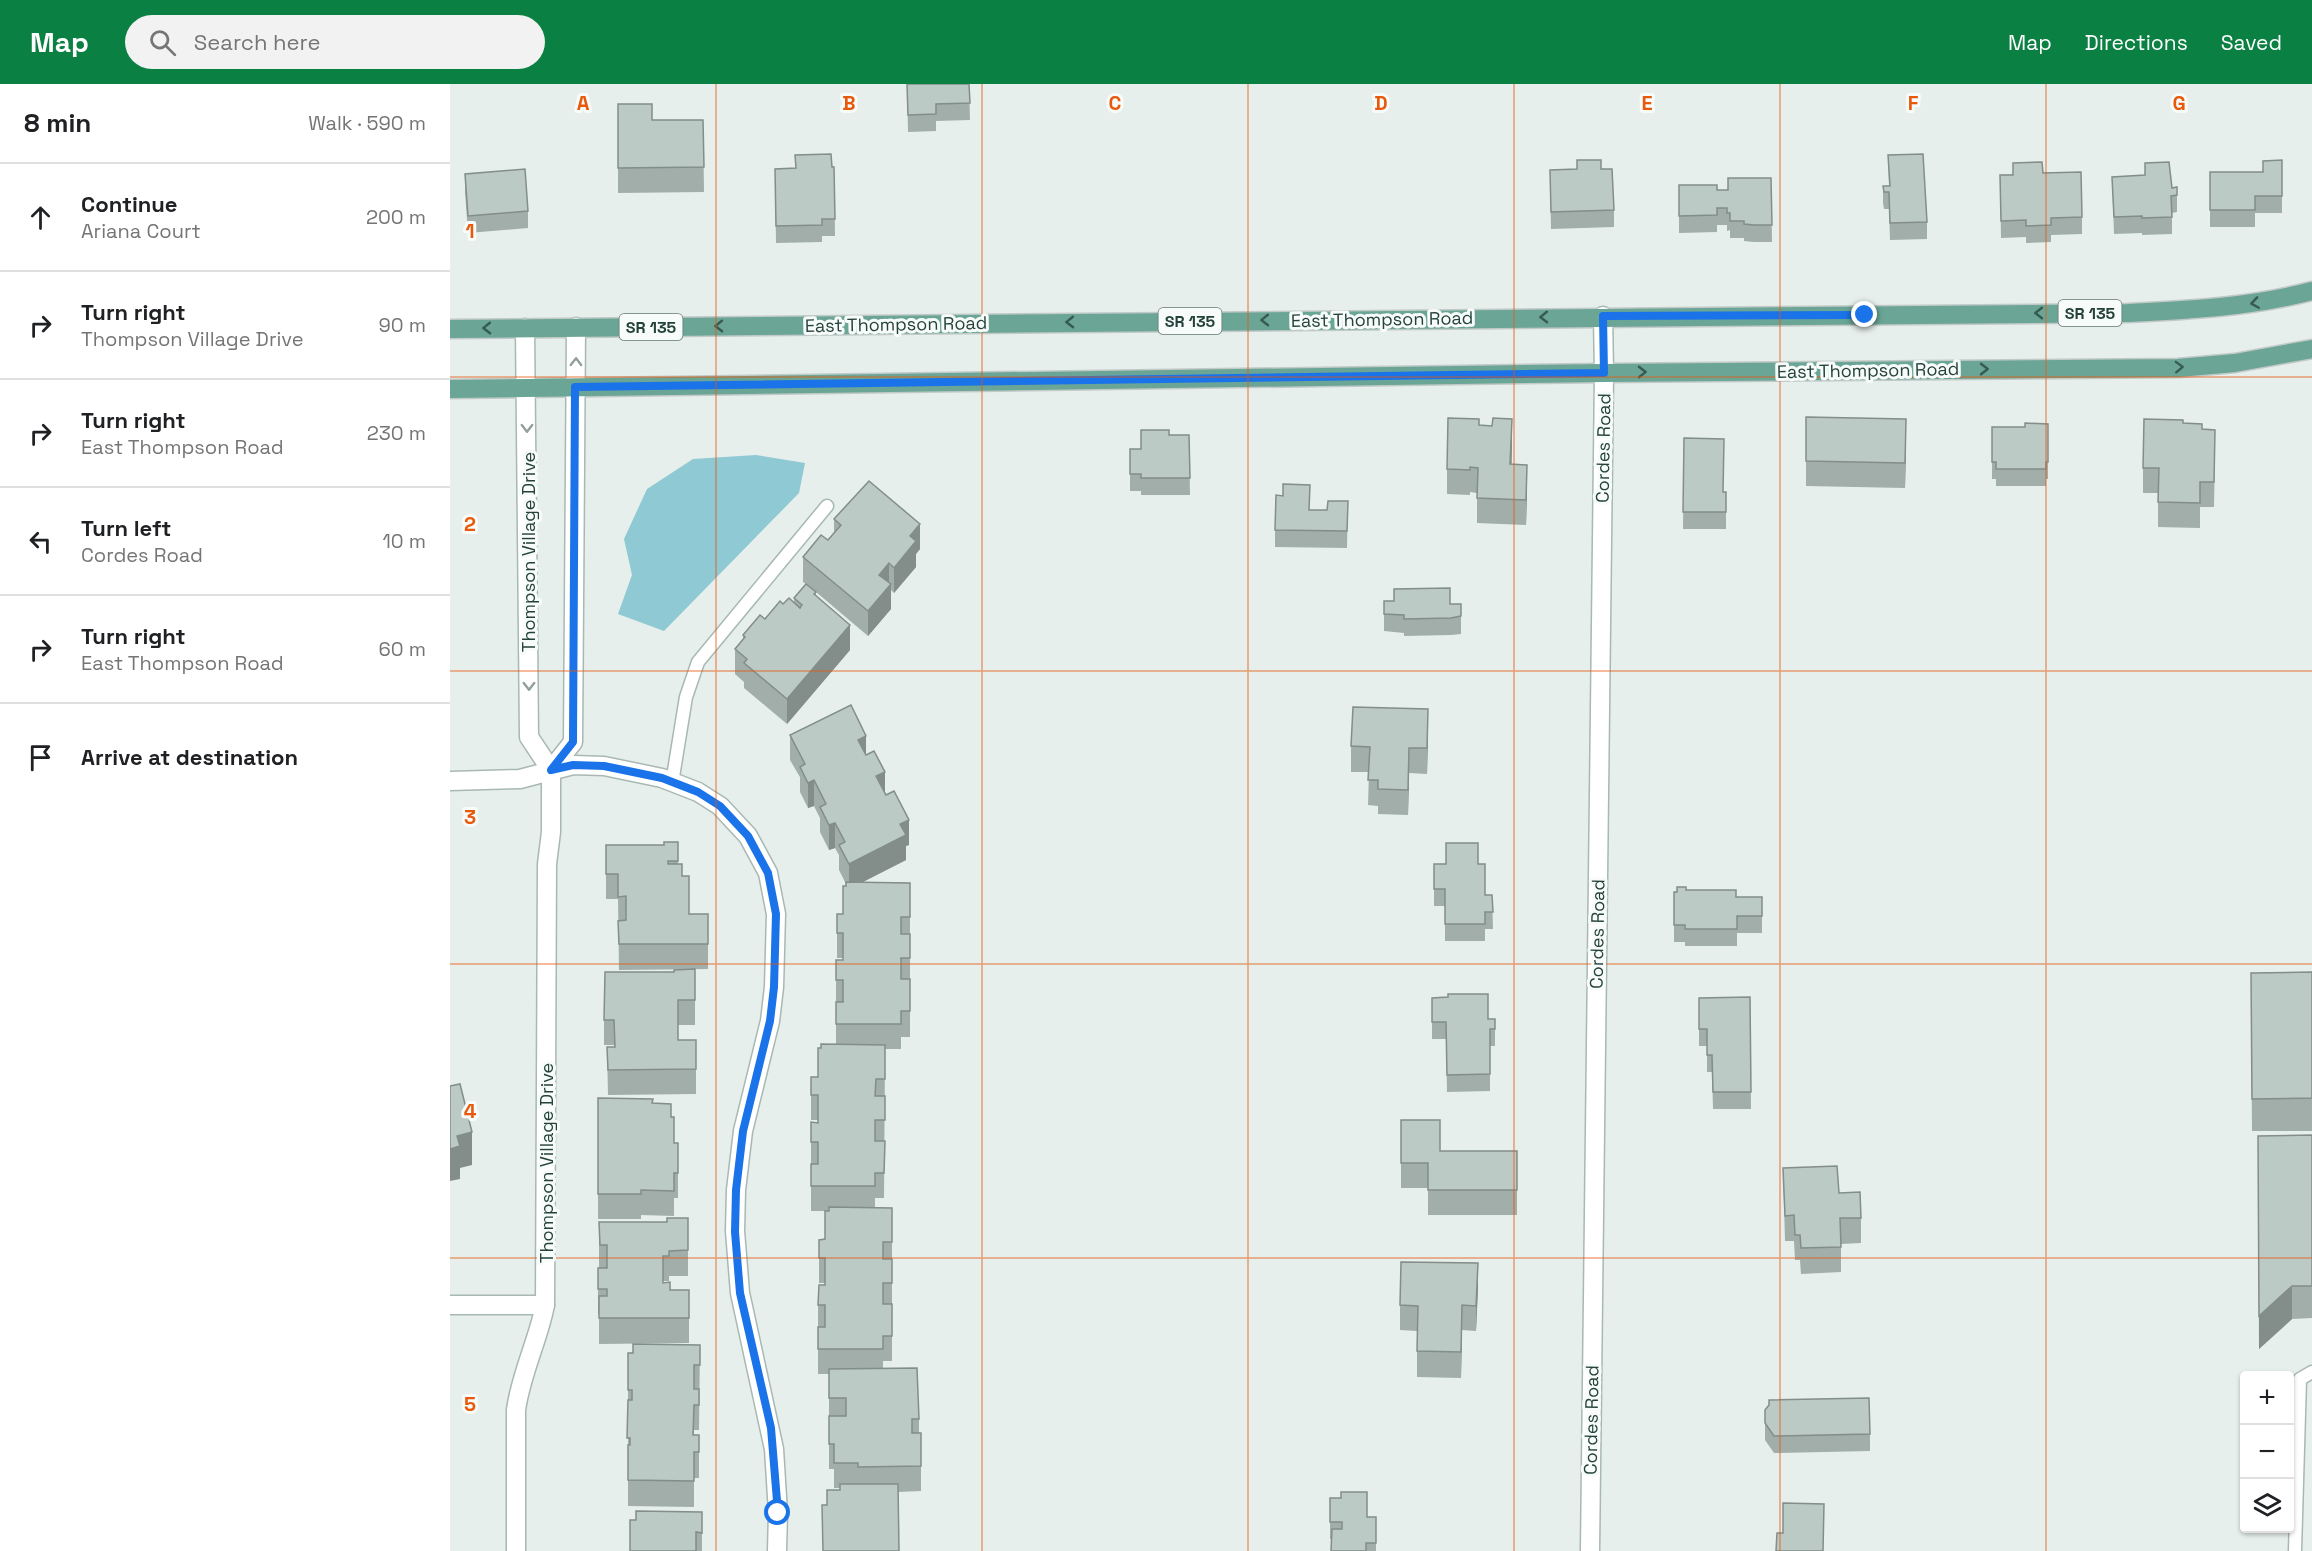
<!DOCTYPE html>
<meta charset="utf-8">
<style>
:root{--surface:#fff;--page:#f2f2f2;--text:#202124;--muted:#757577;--line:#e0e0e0;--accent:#0b8043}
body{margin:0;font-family:"Space Grotesk",sans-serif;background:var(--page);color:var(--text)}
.controls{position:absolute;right:18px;bottom:18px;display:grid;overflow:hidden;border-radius:6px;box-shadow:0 2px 4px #0004}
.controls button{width:54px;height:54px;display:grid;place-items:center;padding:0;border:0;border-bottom:2px solid var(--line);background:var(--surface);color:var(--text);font:30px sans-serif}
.stop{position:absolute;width:18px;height:18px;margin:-14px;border:4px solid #1a73e8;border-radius:50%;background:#fff}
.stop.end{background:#1a73e8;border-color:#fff;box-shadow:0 2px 6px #0008}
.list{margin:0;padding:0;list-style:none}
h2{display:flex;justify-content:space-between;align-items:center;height:78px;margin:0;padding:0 24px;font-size:26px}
h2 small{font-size:20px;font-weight:400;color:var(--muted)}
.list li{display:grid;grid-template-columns:39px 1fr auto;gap:18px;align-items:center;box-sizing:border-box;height:108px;padding:0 24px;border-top:2px solid var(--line)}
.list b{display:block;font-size:22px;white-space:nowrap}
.list p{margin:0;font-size:20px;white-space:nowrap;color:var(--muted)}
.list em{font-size:20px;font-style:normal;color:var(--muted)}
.icon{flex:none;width:33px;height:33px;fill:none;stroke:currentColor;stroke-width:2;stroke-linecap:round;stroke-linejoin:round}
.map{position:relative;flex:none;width:1862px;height:1467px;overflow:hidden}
header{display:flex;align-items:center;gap:36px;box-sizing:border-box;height:84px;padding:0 30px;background:var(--accent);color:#fff}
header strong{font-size:28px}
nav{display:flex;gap:33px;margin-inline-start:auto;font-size:21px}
.search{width:420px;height:54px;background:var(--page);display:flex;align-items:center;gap:15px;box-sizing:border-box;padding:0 21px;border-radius:33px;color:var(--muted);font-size:22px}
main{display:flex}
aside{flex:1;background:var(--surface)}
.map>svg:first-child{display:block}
.water{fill:#8ec9d4}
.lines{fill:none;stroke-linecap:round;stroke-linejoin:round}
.service-casing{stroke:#a8b8b2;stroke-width:15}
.minor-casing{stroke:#a8b8b2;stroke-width:21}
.primary-casing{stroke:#c2cac8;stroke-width:21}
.service{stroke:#fff;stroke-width:12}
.minor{stroke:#fff;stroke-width:18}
.primary{stroke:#6aa596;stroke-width:18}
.wall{fill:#a1aea9}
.shaded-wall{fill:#838d89}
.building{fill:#bbcac4;stroke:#838d89;stroke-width:1.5}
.oneway{stroke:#365b51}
.oneway2{stroke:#92a09c}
.route{stroke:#1a73e8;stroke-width:8}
.grid{fill:none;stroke:#e8590c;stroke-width:1.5;stroke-opacity:0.55}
.labels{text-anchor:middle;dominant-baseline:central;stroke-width:6;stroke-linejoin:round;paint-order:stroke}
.shield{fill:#f7fbf9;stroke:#637a73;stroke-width:1.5}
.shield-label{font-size:16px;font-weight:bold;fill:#24423a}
.street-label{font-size:18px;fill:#24423a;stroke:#f7fbf9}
.grid-label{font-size:20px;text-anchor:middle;font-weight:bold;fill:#e8590c;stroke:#f7fbf9;stroke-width:6;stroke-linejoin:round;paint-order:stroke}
</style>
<header>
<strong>Map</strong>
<div class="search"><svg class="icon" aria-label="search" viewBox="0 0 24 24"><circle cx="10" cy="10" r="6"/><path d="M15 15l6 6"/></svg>Search here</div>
<nav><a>Map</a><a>Directions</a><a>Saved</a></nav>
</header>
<main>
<aside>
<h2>8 min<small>Walk · 590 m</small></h2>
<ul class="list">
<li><svg class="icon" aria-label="ahead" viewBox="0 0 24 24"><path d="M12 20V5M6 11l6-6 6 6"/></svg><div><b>Continue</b><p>Ariana Court</p></div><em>200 m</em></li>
<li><svg class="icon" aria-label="right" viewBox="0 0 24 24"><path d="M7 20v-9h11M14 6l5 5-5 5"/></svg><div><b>Turn right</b><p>Thompson Village Drive</p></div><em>90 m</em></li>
<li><svg class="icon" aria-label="right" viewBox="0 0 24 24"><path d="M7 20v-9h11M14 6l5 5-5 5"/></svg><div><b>Turn right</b><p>East Thompson Road</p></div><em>230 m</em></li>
<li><svg class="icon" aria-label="left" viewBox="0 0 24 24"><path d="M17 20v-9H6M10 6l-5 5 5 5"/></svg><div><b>Turn left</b><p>Cordes Road</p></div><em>10 m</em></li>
<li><svg class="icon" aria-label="right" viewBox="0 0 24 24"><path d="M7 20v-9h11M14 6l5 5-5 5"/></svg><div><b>Turn right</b><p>East Thompson Road</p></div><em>60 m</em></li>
<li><svg class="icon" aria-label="arrive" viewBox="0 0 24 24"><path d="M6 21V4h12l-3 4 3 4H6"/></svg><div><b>Arrive at destination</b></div></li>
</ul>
</aside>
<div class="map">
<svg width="1862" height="1467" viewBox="0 0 1862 1467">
<rect width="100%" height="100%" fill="#e6efeb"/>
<polygon class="water" points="306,371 355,379 349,409 214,547 168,530 182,491 174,455 197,405 243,375"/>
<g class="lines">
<defs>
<g id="service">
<polyline points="222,699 236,613 248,578 377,422"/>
<polyline points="1845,1467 1850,1295 1862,1288"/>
</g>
<g id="minor">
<polyline points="101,686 123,658 126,243"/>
<polyline points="0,697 70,695 123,681 154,682 212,694 248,708 270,722 298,752 318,789 326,830 324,903 320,937 293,1047 286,1106 285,1147 290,1209 324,1365 328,1429 327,1467"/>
<polyline points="0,1221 95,1221"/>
<path d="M66,1467V1326C71,1289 88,1257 95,1221L97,780L101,748V686L79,653L75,244"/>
<polyline points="1140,1467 1154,289 1153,232"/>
</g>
<g id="primary">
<path d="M0,245L1678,229C1740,226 1801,223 1862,207"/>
<polyline points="0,305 1154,289 1728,284 1785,279 1862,265"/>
</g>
</defs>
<use href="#service" class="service-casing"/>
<use href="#minor" class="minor-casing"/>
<use href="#primary" class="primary-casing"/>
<use href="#service" class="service"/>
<use href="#minor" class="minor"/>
<use href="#primary" class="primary"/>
</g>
<g class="wall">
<polygon points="457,0 519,0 520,36 486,37 486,47 458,48"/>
<polygon points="168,20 202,36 253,36 254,108 168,109"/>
<polygon points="1438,71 1477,138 1477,155 1440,156 1439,125 1434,125 1433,119 1433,102 1439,102"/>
<polygon points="1832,76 1832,129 1805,129 1805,143 1760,143 1760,88 1813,88"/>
<polygon points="384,83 385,152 372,152 372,158 326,159 325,85"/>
<polygon points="1100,86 1164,126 1164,143 1101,145"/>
<polygon points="1593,89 1632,133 1632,150 1601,151 1601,158 1576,159 1576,153 1551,154 1550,91"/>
<polygon points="15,90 78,127 78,144 18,149 15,107"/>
<polygon points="1662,93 1722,104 1727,111 1727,128 1722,129 1722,150 1692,151 1692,149 1664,150"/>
<polygon points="1321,94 1322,158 1304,158 1294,157 1294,154 1280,154 1280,146 1277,147 1277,141 1267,141 1267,148 1229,149 1229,101 1267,106 1278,106"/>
<polygon points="1356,333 1456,360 1455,404 1356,402"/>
<polygon points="1733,339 1752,345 1765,371 1764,423 1750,423 1750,444 1708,443 1708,409 1693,409 1693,384"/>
<polygon points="1598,340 1598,395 1596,395 1596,402 1546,402 1546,395 1542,395 1542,343 1575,343"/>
<polygon points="1029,341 1062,360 1062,380 1077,406 1076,441 1027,439 1027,409 1020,408 1020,411 997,410 997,385"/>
<polygon points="719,351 739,351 740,411 691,411 691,407 680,407 680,365 691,365"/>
<polygon points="1234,354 1273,408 1276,408 1276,445 1233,445"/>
<polygon points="898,417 897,464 825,463 825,446 859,426 877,426"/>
<polygon points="384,435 470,465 466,470 466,483 444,509 441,506 441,525 418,552 366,508 366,512 400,566 337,640 294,604 294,598 285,590 285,565 293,556 293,551 333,520 344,519 344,514 356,500 353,498 353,473 378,456 384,448"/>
<polygon points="1000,520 1011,520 1011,550 1001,551 954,552 954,549 934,547 934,530"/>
<polygon points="978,650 977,690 959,689 958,731 928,730 928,722 918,721 919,688 901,688 901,662"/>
<polygon points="340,651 416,671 435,708 459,761 456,762 456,776 413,798 460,799 460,953 451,953 451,965 435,965 434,1114 425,1114 425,1124 442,1124 442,1277 433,1277 433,1284 469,1335 469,1349 471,1349 471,1407 448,1408 377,1421 390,1406 390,1404 384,1404 384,1385 379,1385 379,1290 368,1290 368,1221 375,1201 375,1199 369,1199 369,1156 375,1155 375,1127 361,1127 361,1058 368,1036 361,1036 361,993 368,993 371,964 386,960 386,876 393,876 393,874 387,874 387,830 393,830 396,800 389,786 389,771 385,764 379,766 370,748 370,734 364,722 358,724 350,708 350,693 340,676"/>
<polygon points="228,758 228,780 232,792 239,830 258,830 258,885 169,886 168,815 156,815 156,761 214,761"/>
<polygon points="984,780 1028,780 1035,811 1042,811 1043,845 1035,845 1035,857 995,857 995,822 984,822"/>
<polygon points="1236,806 1286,813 1312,813 1312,849 1287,849 1287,862 1235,862 1235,858 1224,858 1224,808"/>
<polygon points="245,885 245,941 228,941 228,956 246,956 246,1010 158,1011 157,963 164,963 164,961 154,961 154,936 224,888"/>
<polygon points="1862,888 1862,1047 1802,1047 1801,922"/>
<polygon points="1300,913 1301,1025 1263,1025 1262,988 1257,988 1257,962 1249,962 1249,914"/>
<polygon points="982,914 1038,935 1045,935 1045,962 1040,962 1040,1007 997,1008 996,955 982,955"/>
<polygon points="148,1014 203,1019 221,1033 224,1059 228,1059 228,1114 224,1114 224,1132 191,1131 191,1135 148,1135"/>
<polygon points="951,1036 990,1067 1067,1067 1067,1131 978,1131 978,1104 951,1104"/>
<polygon points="1862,1051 1862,1234 1842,1235 1809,1265 1808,1085"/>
<polygon points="1333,1084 1389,1109 1411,1134 1411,1159 1391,1160 1391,1188 1351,1190 1350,1176 1345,1176 1344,1157 1335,1157"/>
<polygon points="238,1134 238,1192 219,1192 219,1197 213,1197 213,1199 220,1206 239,1206 239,1259 149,1260 149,1230 148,1230 148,1184 149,1184 149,1138 217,1138"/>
<polygon points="1028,1204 1026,1247 1012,1246 1011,1294 967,1293 967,1247 950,1246 950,1221"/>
<polygon points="250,1261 249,1346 244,1346 244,1351 249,1351 249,1394 244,1394 244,1423 178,1422 178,1269"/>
<polygon points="1315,1326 1420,1350 1420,1367 1324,1369 1315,1356"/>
<polygon points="880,1414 891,1414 917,1433 926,1433 926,1467 881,1467 881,1455 880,1455"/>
<polygon points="252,1428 252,1467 180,1467"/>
</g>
<g class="shaded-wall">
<polygon points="1062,335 1062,360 1060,405 1060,380"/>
<polygon points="1456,335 1456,360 1455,404 1455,379"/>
<polygon points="1077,381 1077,406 1076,441 1076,416"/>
<polygon points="470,440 470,465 466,470 466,483 444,509 444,484 460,452"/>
<polygon points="439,479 439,502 441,500 441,525 418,552 418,527 429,491"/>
<polygon points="400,541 400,566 337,640 337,615"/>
<polygon points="978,625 978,650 977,690 977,664"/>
<polygon points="416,652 416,677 408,656"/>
<polygon points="959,664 959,689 958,731 958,706"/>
<polygon points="435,688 435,713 426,692"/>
<polygon points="364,696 364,722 358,724 358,699"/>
<polygon points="459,736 459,761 456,762 456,776 399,805 399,780 450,740"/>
<polygon points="385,739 385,764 379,766 379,741"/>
<polygon points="22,1048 22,1081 10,1084 10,1095 0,1097 0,1065 7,1052"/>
<polygon points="1028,1179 1028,1204 1026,1247 1026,1222"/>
<polygon points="1842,1202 1842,1235 1809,1265 1809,1232"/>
<polygon points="1012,1221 1012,1246 1011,1294 1011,1268"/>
</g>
<g class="building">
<polygon points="457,0 519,0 520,19 486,20 486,30 458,31"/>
<polygon points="168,20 202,20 202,36 253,36 254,83 168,84"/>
<polygon points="381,70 382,83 384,83 385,135 372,135 372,141 326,142 325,85 346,84 345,71"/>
<polygon points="1473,70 1477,138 1440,139 1439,108 1434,108 1433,102 1440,102 1438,71"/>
<polygon points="1127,76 1151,76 1151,85 1162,85 1164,126 1101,128 1100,86 1127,85"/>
<polygon points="1832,76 1832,112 1805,112 1805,126 1760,126 1760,88 1813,88 1813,77"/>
<polygon points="1592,78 1593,89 1631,88 1632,133 1601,134 1601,141 1576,142 1576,136 1551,137 1550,91 1563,91 1563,79"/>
<polygon points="1719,78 1722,104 1727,103 1727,111 1721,112 1722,133 1692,134 1692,132 1664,133 1662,93 1695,91 1695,79"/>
<polygon points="75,85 78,127 18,132 15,90"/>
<polygon points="1278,94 1321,94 1322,141 1304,141 1294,140 1294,137 1280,137 1280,129 1277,129 1277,124 1267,124 1267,131 1229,132 1229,101 1267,101 1267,106 1278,106"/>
<polygon points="1356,333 1456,335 1455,379 1356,377"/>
<polygon points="998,334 1029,335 1029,341 1042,342 1043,334 1062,335 1060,380 1077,381 1076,416 1027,414 1028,384 1020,383 1020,386 997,385"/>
<polygon points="1694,335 1733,336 1733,339 1752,340 1752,345 1765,346 1764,398 1750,398 1750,419 1708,418 1709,384 1693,384"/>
<polygon points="1575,339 1598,340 1598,378 1596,378 1596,385 1546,385 1546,378 1542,378 1542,343 1575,343"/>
<polygon points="691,346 719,346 719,351 739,351 740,394 691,394 691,390 680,390 680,365 691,365"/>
<polygon points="1234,354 1274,355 1273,408 1276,408 1276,428 1233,428"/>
<polygon points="419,397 470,440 460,452 466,457 444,484 439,479 429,491 441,500 418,527 353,473 371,451 378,456 391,441 384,435"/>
<polygon points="833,400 860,401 859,426 877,426 878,417 898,417 897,447 825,446 826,411 833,412"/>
<polygon points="356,500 366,508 364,510 400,541 337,615 294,579 297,575 285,565 295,553 293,551 310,531 315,535 330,517 333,520 339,514 350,524 352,521 344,514"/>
<polygon points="1000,504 1000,520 1011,520 1011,532 1001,534 954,535 954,531 934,530 934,517 944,517 944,505"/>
<polygon points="401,621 416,652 408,656 416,671 424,667 435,688 426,692 436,711 444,707 459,736 450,740 456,751 399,780 389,761 395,758 385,739 379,741 370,723 376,720 364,696 358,699 350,683 355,680 340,651"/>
<polygon points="903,623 978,625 977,664 959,664 958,706 928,705 928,696 918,696 920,663 901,662"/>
<polygon points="214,758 228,758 228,777 218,777 218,780 232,780 232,792 239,792 239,830 258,830 258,860 169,860 168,837 176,836 176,812 168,813 168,790 156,790 156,761 214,761"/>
<polygon points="996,759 1028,759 1028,780 1035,780 1035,811 1042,811 1043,828 1035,828 1035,840 995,840 995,805 984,805 984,780 996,780"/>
<polygon points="396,798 460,799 460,833 451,833 451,850 460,850 460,874 451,874 451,895 460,895 460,927 451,927 451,940 386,940 386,918 393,918 393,896 386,896 386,876 393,876 393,849 387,849 387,830 393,830 393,802 396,802"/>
<polygon points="1227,803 1236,803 1236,806 1286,806 1286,813 1312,813 1312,832 1287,832 1287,845 1235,845 1235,841 1224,841 1224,808 1227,808"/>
<polygon points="245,885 245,916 228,916 228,956 246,956 246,985 158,986 157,963 165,963 164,936 154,936 155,888 224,888 224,886"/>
<polygon points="1862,888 1862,1014 1802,1015 1801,889"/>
<polygon points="998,910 1038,910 1038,935 1045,935 1045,945 1040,945 1040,990 997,991 996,938 982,938 982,914 998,913"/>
<polygon points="1300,913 1301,1008 1263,1008 1262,971 1257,971 1257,945 1249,945 1249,914"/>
<polygon points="371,960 435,961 435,995 426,995 425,1012 435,1012 435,1036 425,1036 425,1057 435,1057 434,1089 425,1089 425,1102 361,1102 361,1080 368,1080 368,1058 361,1058 361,1038 368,1039 368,1011 361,1011 361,993 368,993 368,964 371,964"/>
<polygon points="10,1000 22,1048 7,1052 10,1062 0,1065 0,1002"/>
<polygon points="148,1014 203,1015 202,1019 221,1020 221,1033 224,1033 224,1059 228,1059 228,1089 224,1089 224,1107 191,1106 191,1110 148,1110"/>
<polygon points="951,1036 990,1036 990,1067 1067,1067 1067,1106 978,1106 978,1079 951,1079"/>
<polygon points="1862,1051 1862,1202 1842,1202 1809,1232 1808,1052"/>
<polygon points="1387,1082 1389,1109 1410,1108 1411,1134 1390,1134 1391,1163 1351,1164 1350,1151 1345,1151 1344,1131 1335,1132 1333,1084"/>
<polygon points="379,1123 442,1124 442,1158 433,1158 433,1175 442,1175 442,1199 433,1199 433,1220 442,1220 442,1252 433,1252 433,1265 368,1265 368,1243 375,1243 375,1221 368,1221 369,1201 375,1201 375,1174 369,1174 369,1156 375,1155 375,1127 379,1127"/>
<polygon points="217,1134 238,1134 238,1166 219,1167 219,1172 213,1172 213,1199 220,1198 220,1206 239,1206 239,1234 149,1234 149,1212 157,1212 157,1205 148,1205 148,1184 157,1184 157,1161 150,1161 149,1138 217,1138"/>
<polygon points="951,1178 1028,1179 1026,1222 1012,1221 1011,1268 967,1267 968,1222 950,1221"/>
<polygon points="183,1260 250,1261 250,1281 244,1281 244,1305 249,1305 249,1321 244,1321 243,1351 249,1351 249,1368 244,1368 244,1397 178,1396 178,1361 180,1361 180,1354 177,1354 178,1316 182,1316 182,1306 178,1306 178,1269 183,1269"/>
<polygon points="467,1284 469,1335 462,1335 462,1349 471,1349 471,1382 408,1383 408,1379 384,1379 384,1360 379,1360 379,1332 396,1332 396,1314 379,1314 379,1285"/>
<polygon points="1419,1314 1420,1350 1324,1352 1315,1339 1315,1326 1319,1321 1319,1316"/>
<polygon points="390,1400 448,1400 449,1467 373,1467 372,1421 377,1421 377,1406 390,1406"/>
<polygon points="891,1408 917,1408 917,1433 926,1433 926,1459 916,1459 916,1467 881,1467 882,1445 892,1445 892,1438 880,1438 880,1414 891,1414"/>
<polygon points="1333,1419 1374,1420 1373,1467 1326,1467 1327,1449 1333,1449"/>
<polygon points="186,1427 252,1428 252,1449 246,1448 246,1467 180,1467 180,1436 186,1436"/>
</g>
<defs><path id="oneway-chevron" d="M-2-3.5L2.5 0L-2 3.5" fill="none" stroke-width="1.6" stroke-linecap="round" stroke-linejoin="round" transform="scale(1.5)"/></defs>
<g class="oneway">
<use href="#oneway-chevron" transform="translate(1805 219) rotate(171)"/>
<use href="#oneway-chevron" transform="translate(1589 229) rotate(180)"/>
<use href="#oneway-chevron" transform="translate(1094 233) rotate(179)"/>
<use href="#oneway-chevron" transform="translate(815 236) rotate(179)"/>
<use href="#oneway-chevron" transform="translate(620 238) rotate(179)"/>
<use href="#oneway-chevron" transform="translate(269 242) rotate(179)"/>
<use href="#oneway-chevron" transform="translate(37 244) rotate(179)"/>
<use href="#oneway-chevron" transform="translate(1729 283) rotate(-2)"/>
<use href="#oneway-chevron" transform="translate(1534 285)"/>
<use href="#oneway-chevron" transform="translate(1192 288) rotate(-1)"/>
</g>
<g class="oneway2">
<use href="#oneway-chevron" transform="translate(126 278) rotate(-89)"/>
<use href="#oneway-chevron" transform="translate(77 344) rotate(90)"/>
<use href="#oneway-chevron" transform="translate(79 602) rotate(90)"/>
</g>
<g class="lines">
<polyline class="route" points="328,1429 321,1344 290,1209 285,1148 286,1106 293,1047 320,937 324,903 326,830 318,789 298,752 270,722 248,708 212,694 154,682 123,681 101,686 123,658 125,303 1154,289 1153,232 1415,231"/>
</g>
<path class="grid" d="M266,0V1467M532,0V1467M798,0V1467M1064,0V1467M1330,0V1467M1596,0V1467M0,293H1862M0,587H1862M0,880H1862M0,1174H1862"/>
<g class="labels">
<g class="shield">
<rect x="1608.5" y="216" width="63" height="26" rx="4.5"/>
<rect x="708.5" y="224" width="63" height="26" rx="4.5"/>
<rect x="169.5" y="230" width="63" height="26" rx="4.5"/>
</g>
<g class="shield-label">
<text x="1640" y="229">SR 135</text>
<text x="740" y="237">SR 135</text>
<text x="201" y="243">SR 135</text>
</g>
<g class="street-label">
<text transform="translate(932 235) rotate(-1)">East Thompson Road</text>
<text transform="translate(446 240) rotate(-1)">East Thompson Road</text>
<text transform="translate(1418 286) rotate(-1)">East Thompson Road</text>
<text transform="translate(1153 364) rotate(-89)">Cordes Road</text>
<text transform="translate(78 468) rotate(-90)">Thompson Village Drive</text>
<text transform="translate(1147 850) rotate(-89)">Cordes Road</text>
<text transform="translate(96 1079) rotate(-90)">Thompson Village Drive</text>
<text transform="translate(1141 1336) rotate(-89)">Cordes Road</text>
</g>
</g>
<g class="grid-label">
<text x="133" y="26">A</text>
<text x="399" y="26">B</text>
<text x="665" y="26">C</text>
<text x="931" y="26">D</text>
<text x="1197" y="26">E</text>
<text x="1463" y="26">F</text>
<text x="1729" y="26">G</text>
<text x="20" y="154">1</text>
<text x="20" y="447">2</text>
<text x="20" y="740">3</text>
<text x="20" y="1034">4</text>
<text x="20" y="1327">5</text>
</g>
</svg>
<div class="controls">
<button>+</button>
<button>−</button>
<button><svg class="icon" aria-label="layers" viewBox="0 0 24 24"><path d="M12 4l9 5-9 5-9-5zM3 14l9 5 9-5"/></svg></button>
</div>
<div class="stop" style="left:328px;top:1429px"></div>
<div class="stop end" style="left:1415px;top:231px"></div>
</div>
</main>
